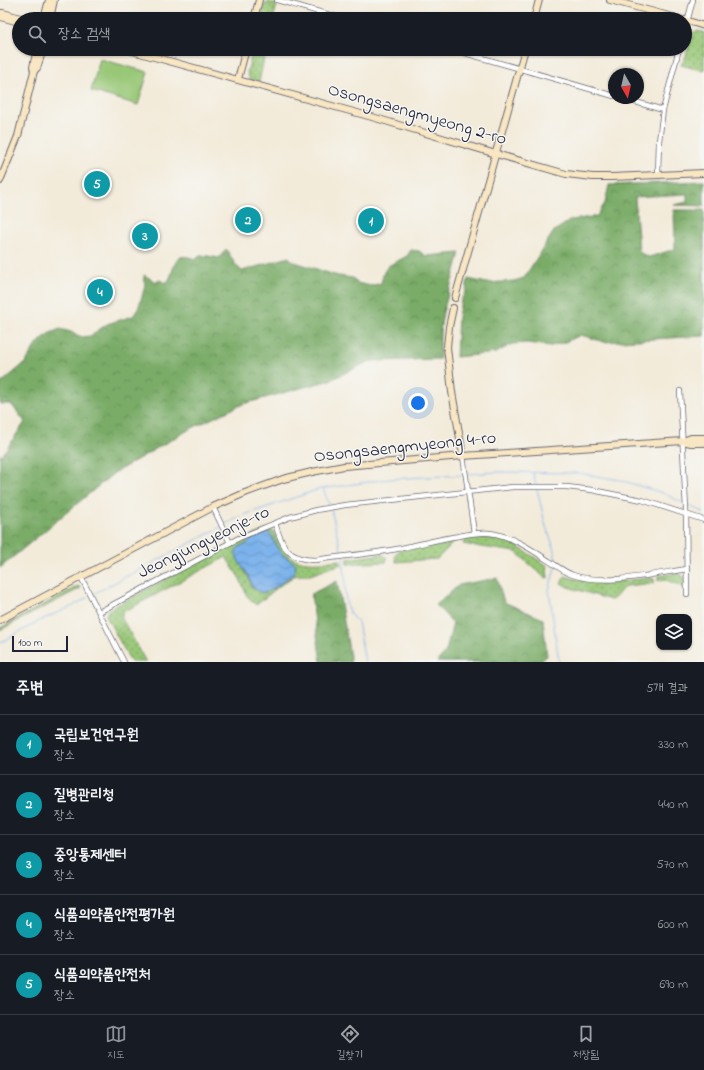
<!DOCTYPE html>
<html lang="ko">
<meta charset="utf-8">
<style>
:root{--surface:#171b24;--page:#242831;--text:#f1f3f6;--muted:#9ea1a6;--line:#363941;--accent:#8c9099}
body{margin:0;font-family:"Indie Flower","Poor Story",sans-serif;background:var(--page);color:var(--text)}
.controls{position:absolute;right:12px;bottom:12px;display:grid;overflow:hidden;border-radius:8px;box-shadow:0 1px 3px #0004}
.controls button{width:36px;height:36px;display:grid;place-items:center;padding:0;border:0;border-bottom:1px solid var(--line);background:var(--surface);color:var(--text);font:20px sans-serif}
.compass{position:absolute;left:608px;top:68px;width:36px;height:36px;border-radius:50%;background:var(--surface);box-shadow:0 1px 3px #0004;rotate:172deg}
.scale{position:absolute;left:12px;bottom:10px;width:56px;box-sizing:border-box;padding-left:4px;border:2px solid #22223b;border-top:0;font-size:11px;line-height:14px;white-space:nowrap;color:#22223b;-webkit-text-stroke:3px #f6f6f2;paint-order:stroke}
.you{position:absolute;left:418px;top:403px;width:14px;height:14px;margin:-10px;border:3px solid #fff;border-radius:50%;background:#1a73e8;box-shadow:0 0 0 6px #1a73e833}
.badge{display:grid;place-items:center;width:26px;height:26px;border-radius:50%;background:var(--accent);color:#fff;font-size:13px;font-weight:700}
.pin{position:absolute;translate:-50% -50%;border:2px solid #fff;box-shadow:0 1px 4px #0006}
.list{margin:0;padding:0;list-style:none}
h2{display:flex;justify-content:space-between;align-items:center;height:52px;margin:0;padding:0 16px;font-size:17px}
h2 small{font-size:13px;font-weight:400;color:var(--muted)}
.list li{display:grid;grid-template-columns:26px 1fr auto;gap:12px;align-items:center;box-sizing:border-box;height:60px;padding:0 16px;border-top:1px solid var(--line)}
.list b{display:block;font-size:15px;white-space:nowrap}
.list p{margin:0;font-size:13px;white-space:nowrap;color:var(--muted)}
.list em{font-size:13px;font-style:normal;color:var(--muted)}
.icon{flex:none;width:22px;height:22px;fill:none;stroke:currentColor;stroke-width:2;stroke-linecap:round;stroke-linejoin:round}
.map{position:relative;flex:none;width:704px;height:662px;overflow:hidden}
.search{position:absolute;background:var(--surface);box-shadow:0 1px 3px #0004;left:12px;right:12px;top:12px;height:44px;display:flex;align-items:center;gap:10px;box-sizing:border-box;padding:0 14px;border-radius:22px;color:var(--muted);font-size:15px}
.sheet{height:352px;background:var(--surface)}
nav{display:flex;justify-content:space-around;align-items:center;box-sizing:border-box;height:56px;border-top:1px solid var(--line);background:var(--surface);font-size:11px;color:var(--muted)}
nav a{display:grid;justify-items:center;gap:2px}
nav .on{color:var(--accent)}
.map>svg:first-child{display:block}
.grass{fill:url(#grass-dots);stroke:#5d7458;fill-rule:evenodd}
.forest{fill:url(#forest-crowns);stroke:#4e6751}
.garden{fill:#98c776;stroke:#5d7458}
.water{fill:url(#water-waves);stroke:#4f6a93}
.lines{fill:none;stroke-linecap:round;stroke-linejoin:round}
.stream{stroke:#7cb2eb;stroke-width:1}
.street-casing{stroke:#6b6873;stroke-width:6}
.secondary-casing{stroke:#6b6873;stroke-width:8}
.street{stroke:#fff;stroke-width:4.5}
.secondary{stroke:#f9e7c3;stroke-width:6}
.labels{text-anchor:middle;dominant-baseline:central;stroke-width:3;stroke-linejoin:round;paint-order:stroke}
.street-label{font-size:18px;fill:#22223b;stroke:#f6f6f2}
</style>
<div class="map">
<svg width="704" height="662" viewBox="0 0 704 662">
<defs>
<pattern id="grass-dots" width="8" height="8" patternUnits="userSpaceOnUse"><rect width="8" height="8" fill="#98c776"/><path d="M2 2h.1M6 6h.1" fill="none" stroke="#7ca162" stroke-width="1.8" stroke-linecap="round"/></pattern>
<pattern id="forest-crowns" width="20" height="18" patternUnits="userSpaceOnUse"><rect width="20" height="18" fill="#7aac67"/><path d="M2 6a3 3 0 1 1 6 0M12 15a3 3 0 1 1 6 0" fill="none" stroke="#648c56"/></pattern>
<pattern id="water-waves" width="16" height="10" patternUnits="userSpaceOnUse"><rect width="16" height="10" fill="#7cb2eb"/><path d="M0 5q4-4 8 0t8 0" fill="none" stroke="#6590c0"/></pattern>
</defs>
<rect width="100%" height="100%" fill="#f6f6f2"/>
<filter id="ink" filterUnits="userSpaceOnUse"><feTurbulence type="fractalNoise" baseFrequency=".025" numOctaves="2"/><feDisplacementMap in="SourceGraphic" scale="8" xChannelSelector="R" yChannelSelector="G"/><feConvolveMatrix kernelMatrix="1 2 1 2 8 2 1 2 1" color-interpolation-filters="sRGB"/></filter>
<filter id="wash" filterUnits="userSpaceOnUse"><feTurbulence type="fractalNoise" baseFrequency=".012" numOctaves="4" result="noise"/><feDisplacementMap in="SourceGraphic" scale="16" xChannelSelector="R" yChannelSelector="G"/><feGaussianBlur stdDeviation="0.9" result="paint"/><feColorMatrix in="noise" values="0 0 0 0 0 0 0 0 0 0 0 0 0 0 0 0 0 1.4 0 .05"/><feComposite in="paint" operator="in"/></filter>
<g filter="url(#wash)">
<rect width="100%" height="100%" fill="#f3ebda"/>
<g class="grass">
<polygon points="269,2 277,5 273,19 261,19 264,5"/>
<polygon points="697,31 704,32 704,71 681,65 686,56 692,33"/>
<polygon points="253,49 266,49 259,82 250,80 247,73"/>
<path d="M268,529L274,532C287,567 307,564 340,560L341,564L310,575H300L294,576L282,584L256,605L247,596L240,579L226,557L123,612L121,617L146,662H131L106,616L108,610L222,549ZM261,536L272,538L282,554L293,562L296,566L294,574L283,580L273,589L252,587L248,576L237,559L240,546L248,544L252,538H259Z"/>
<polygon points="477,537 502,539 512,543 548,566 547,570 548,578 543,576 516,552 474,546 463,544 466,539"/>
<polygon points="457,539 437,559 396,562 395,556 398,551"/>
<polygon points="383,554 387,558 386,562 347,564 347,559"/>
<polygon points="678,573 684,577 684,588 681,586 664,579 658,581 658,576"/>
<path d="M565,576C596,586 619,581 651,578L654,579V583L626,586C619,590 618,597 611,600L568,587L561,583Z"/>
<polygon points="78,586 81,588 0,630 0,628"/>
</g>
<g class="forest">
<path d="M704,181V206L674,205L687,202V194L635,197C636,215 638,233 639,251L645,256L649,257L675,249L674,210H704V336L604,342L581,335L565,342L551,346L527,343L512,344L496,353L456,357L458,317L461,300L466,291L468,279L487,283L514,281L524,278L554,231L571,220L597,216L605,203L609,185Z"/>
<path d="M226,249C232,257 234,265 242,271L289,257L292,261L338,276L353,278L357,283L371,286L381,283L384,272L388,266L407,256L411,250L419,251L426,256L460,253L443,312L440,331V359L370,361L330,380L243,404L190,429L114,473L0,568V455L3,454L25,422L11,404H0V384L26,362L35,346L48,334L60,329L71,332L82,337L90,336L107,324L133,316L138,309L143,293L145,284L144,275L156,282L160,280L165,283L169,280C176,264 174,251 195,259L202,255L219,258Z"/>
<polygon points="497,578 504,602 543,619 547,656 539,662 437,662 446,651 453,623 436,605 459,585"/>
<polygon points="337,581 351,662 321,662 311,594"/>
</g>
<polygon class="garden" points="100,59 148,72 138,105 91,91"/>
<path class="water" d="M269,532C273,536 274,544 278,549C283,556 289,559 296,564L294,574C283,580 274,591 262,593L252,587C251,583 250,579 248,575C244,568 230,554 239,547C241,545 245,546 247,544L252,538C259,538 262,533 269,532Z"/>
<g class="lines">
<g class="stream">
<polyline points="533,473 536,485"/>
<polyline points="468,474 498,472 578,473 620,480 663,493 683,503"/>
<polyline points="323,489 330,506"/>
<polyline points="537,489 546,527 555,550 555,563"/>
<polyline points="688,506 704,512"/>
<polyline points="331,509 342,555"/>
<polyline points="223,525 244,515 320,489 389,479 464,475"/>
<path d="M343,558C343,563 344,569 345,574C346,591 342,611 358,622L365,662"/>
<polyline points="555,568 549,590 559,662"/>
<polyline points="93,594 221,527"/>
<polyline points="0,643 39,621 73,606 88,597"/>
</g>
</g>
</g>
<g filter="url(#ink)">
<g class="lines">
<defs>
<g id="street">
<polyline points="277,0 344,19"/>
<polyline points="685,29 693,0"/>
<polyline points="451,49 614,96"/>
<polyline points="622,98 663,110"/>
<polyline points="658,175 659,141 663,110 679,49"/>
<polyline points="680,391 686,509 687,594"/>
<polyline points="463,456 474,533"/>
<polyline points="213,507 230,543"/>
<path d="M275,523C282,547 288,560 316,560C343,556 370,554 397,549C418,545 438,539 459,536C469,534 480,532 490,533C512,536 531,549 549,561C557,566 564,572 573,575C605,586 654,574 687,569"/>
<polyline points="81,577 124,662"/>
<polyline points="99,612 239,538 290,517 316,510 345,505 513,487 567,487 592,490 642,500 704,520"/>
</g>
<g id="secondary">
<polyline points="610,0 680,19"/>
<polyline points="0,13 3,13 24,19"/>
<polyline points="0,15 1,17 19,22"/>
<polyline points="44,19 49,0"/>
<polyline points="50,19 54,0"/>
<polyline points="254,19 259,0"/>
<polyline points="534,19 539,0"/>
<polyline points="685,20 704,26"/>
<polyline points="125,49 372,117 496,154 566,174 593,177 612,177 704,173"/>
<polyline points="34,71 33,67 37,49"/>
<polyline points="238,79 246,49"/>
<polyline points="0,181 18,136 34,71 37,68 43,49"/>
<polyline points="455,298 525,49"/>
<polyline points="453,308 449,327 447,347 452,392 463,456"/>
<polyline points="683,441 691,443 704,443"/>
<polyline points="0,620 213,507 245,493 283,479 312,472 344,466 463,456 683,441 691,438 704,438"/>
</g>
</defs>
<use href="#street" class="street-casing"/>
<use href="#secondary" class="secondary-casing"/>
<use href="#street" class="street"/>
<use href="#secondary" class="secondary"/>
</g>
</g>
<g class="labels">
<g class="street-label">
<text transform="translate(417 115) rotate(16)">Osongsaengmyeong 2-ro</text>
<text transform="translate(405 448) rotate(-6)">Osongsaengmyeong 4-ro</text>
<text transform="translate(204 543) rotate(-26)">Jeongjungyeonje-ro</text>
</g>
</g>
</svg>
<div class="controls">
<button><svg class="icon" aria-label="layers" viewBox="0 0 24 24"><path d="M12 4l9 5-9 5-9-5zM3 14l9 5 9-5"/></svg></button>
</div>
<svg class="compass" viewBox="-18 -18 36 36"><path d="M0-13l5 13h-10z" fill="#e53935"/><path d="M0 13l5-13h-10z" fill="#9ea1a6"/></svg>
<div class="scale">100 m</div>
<div class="you"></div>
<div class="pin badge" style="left:371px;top:221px;background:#0f9aa8">1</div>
<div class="pin badge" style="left:248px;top:220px;background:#0f9aa8">2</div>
<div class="pin badge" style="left:145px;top:236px;background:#0f9aa8">3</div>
<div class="pin badge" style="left:100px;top:292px;background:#0f9aa8">4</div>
<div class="pin badge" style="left:97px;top:184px;background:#0f9aa8">5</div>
<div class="search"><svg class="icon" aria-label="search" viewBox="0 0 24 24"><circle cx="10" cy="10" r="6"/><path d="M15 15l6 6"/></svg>장소 검색</div>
</div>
<section class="sheet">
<h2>주변<small>5개 결과</small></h2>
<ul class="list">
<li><span class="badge" style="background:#0f9aa8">1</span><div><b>국립보건연구원</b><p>장소</p></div><em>330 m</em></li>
<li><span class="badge" style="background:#0f9aa8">2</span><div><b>질병관리청</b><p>장소</p></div><em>440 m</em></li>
<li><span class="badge" style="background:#0f9aa8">3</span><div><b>중앙통제센터</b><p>장소</p></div><em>570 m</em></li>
<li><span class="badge" style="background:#0f9aa8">4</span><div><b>식품의약품안전평가원</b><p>장소</p></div><em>600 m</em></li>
<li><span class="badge" style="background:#0f9aa8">5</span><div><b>식품의약품안전처</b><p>장소</p></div><em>690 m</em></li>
</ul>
</section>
<nav>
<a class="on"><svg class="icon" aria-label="map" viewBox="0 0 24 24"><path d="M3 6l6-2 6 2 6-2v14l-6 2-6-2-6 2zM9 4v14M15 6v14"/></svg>지도</a>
<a><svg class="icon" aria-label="directions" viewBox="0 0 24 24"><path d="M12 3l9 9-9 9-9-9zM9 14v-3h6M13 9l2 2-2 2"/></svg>길찾기</a>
<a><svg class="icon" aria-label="saved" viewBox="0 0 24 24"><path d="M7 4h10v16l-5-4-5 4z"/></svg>저장됨</a>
</nav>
